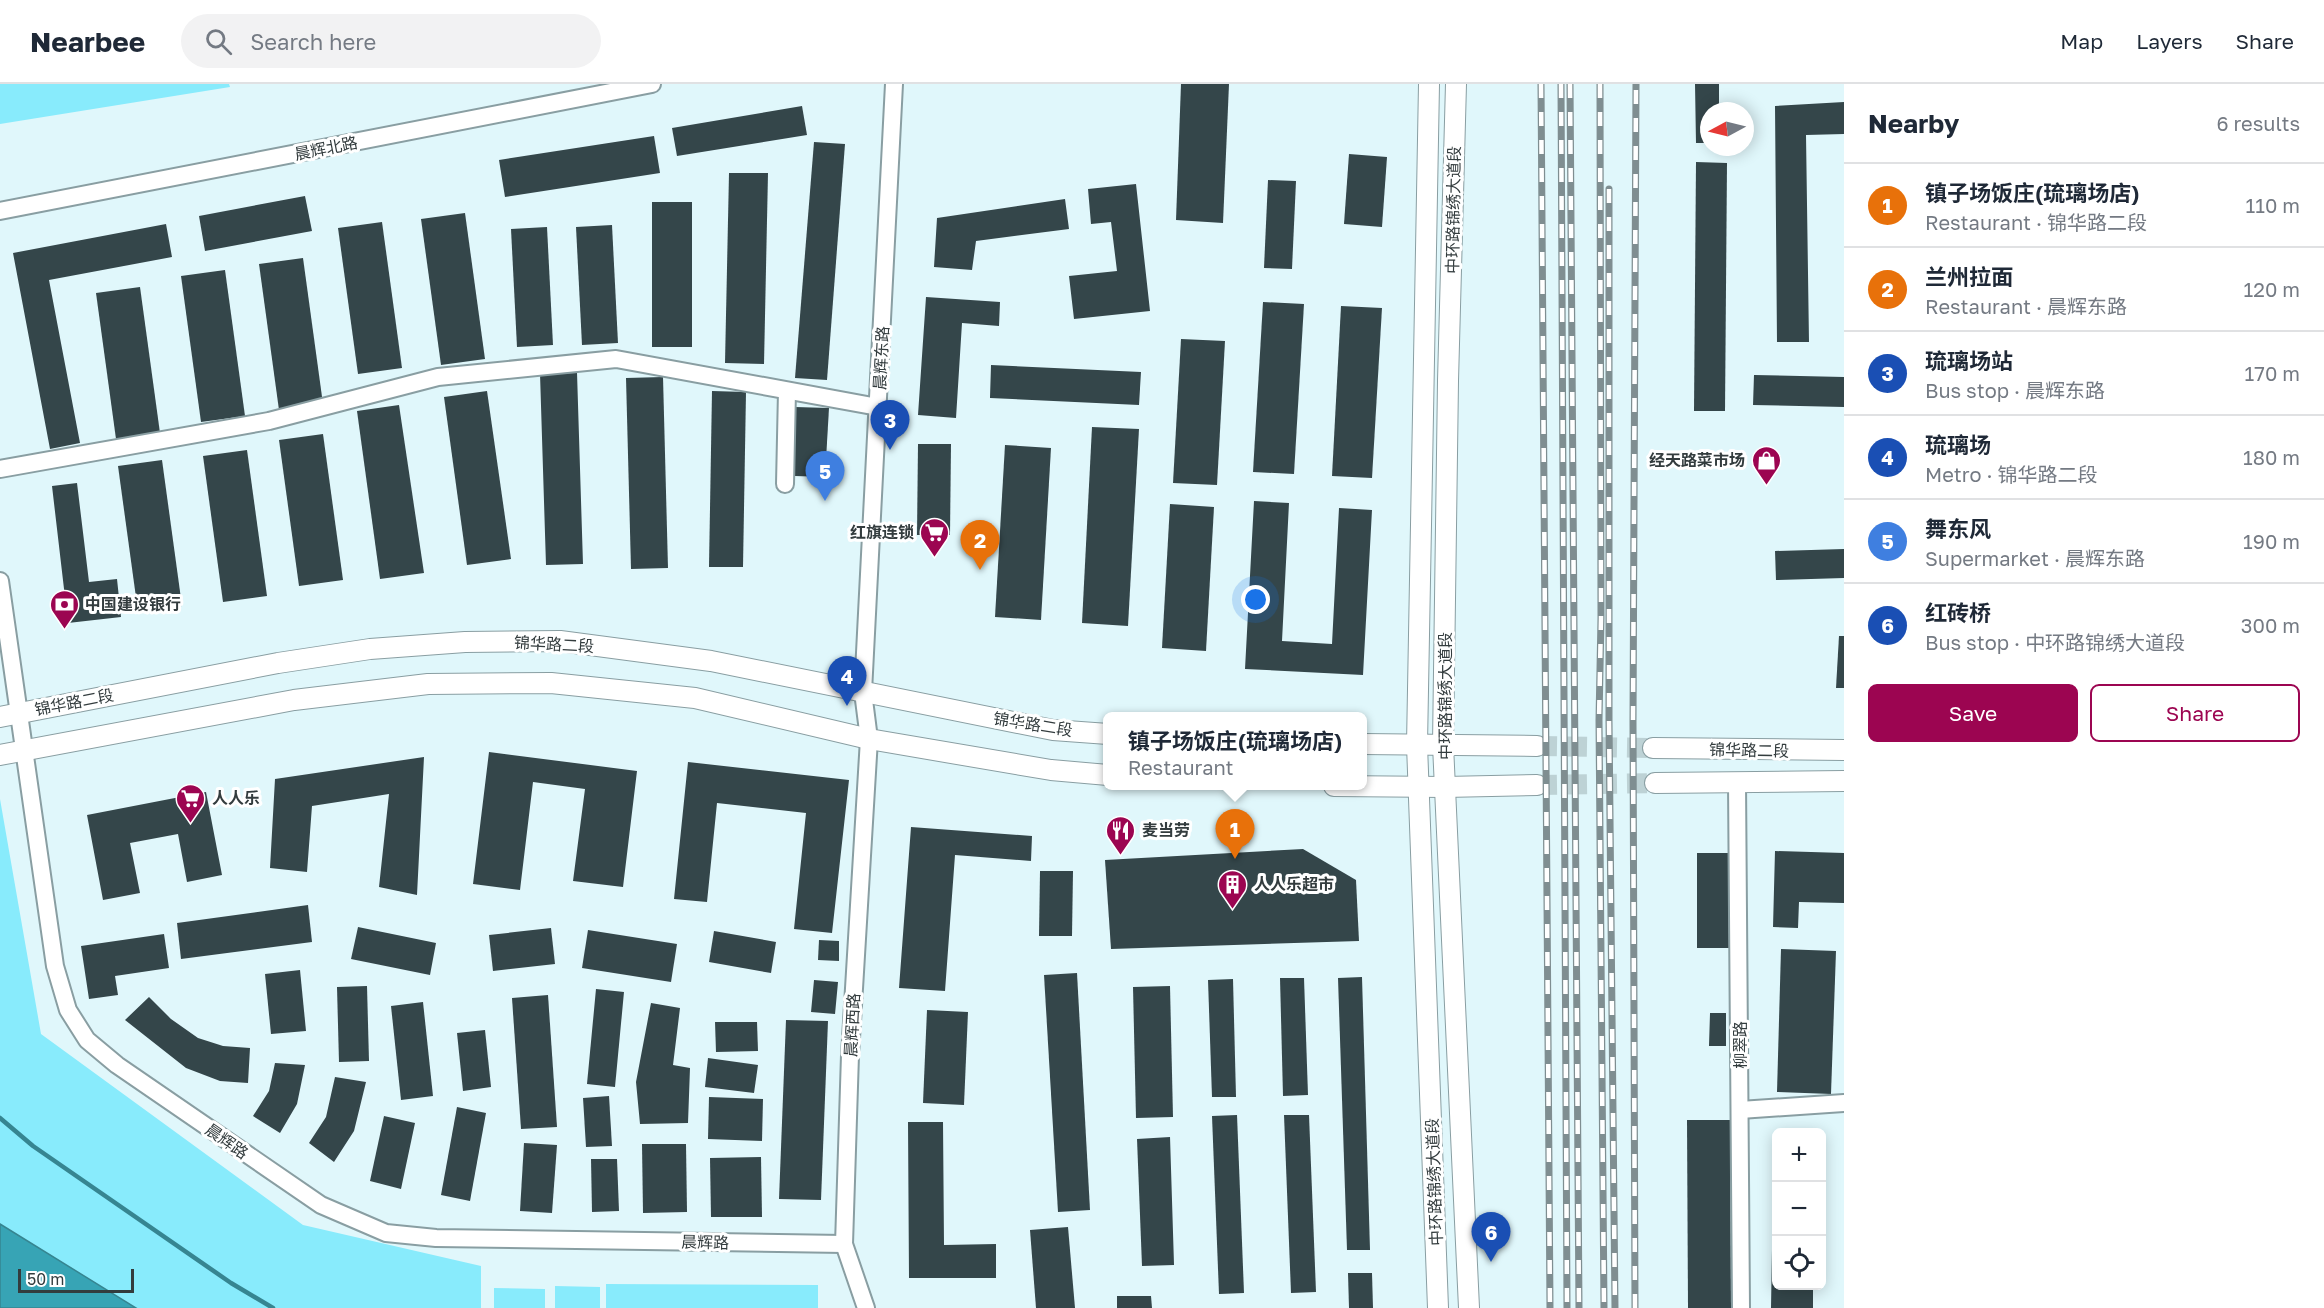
<!DOCTYPE html>
<meta charset="utf-8">
<style>
:root{--surface:#fff;--page:#f2f2f3;--text:#1f2937;--muted:#747a83;--line:#e0e1e3;--accent:#9c0551}
body{margin:0;font-family:"Golos Text","Noto Sans SC",sans-serif;background:var(--page);color:var(--text)}
.controls{position:absolute;right:18px;bottom:18px;display:grid;overflow:hidden;border-radius:9px;box-shadow:0 3px 15px #0003}
.controls button{width:54px;height:54px;display:grid;place-items:center;padding:0;border:0;border-bottom:2px solid var(--line);background:var(--surface);color:var(--text);font:30px sans-serif}
.compass{position:absolute;left:1700px;top:18px;width:54px;height:54px;border-radius:50%;background:var(--surface);box-shadow:0 3px 15px #0003;rotate:263deg}
.scale{position:absolute;left:18px;bottom:15px;width:116px;box-sizing:border-box;padding-left:6px;border:3px solid #333c3e;border-top:0;font-size:16px;line-height:21px;white-space:nowrap;color:#333c3e;-webkit-text-stroke:4px #fff;paint-order:stroke}
.you{position:absolute;left:1256px;top:516px;width:21px;height:21px;margin:-15px;border:4px solid #fff;border-radius:50%;background:#1a73e8;box-shadow:0 0 0 9px #1a73e833}
.badge{display:grid;place-items:center;width:39px;height:39px;border-radius:50%;background:var(--accent);color:#fff;font-size:20px;font-weight:700}
.pin{position:absolute;translate:-50% -50px;filter:drop-shadow(0 2px 3px #0008)}
.pin::after{content:'';position:absolute;top:32px;width:21px;height:18px;background:inherit;clip-path:polygon(0 0,100% 0,50% 100%)}
.popup{position:absolute;left:1103px;top:628px;width:264px;height:78px;box-sizing:border-box;display:grid;place-content:center;border-radius:9px;background:var(--surface);filter:drop-shadow(0 2px 4px #0005);font-size:20px;white-space:nowrap;color:var(--muted)}
.popup b{font-size:22px;color:var(--text)}
.popup::after{content:'';position:absolute;left:50%;top:100%;margin-left:-12px;border:12px solid transparent;border-top-color:var(--surface)}
.list{margin:0;padding:0;list-style:none}
h2{display:flex;justify-content:space-between;align-items:center;height:78px;margin:0;padding:0 24px;font-size:26px}
h2 small{font-size:20px;font-weight:400;color:var(--muted)}
.list li{display:grid;grid-template-columns:39px 1fr auto;gap:18px;align-items:center;box-sizing:border-box;height:84px;padding:0 24px;border-top:2px solid var(--line)}
.list b{display:block;font-size:22px;white-space:nowrap}
.list p{margin:0;font-size:20px;white-space:nowrap;color:var(--muted)}
.list em{font-size:20px;font-style:normal;color:var(--muted)}
.actions{display:flex;gap:12px;padding:18px 24px}
.actions a{flex:1;padding:14px 0;border:2px solid var(--accent);border-radius:9px;text-align:center;font-size:21px;color:var(--accent)}
.actions .main{background:var(--accent);color:#fff}
.icon{flex:none;width:33px;height:33px;fill:none;stroke:currentColor;stroke-width:2;stroke-linecap:round;stroke-linejoin:round}
.map{position:relative;flex:none;width:1844px;height:1224px;overflow:hidden}
header{display:flex;align-items:center;gap:36px;box-sizing:border-box;height:84px;padding:0 30px;background:var(--surface);border-bottom:2px solid var(--line)}
header strong{font-size:28px}
nav{display:flex;gap:33px;margin-inline-start:auto;font-size:21px}
.search{width:420px;height:54px;background:var(--page);display:flex;align-items:center;gap:15px;box-sizing:border-box;padding:0 21px;border-radius:33px;color:var(--muted);font-size:22px}
main{display:flex}
aside{flex:1;background:var(--surface)}
.map>svg:first-child{display:block}
.green{fill:#88ebfc}
.water{fill:#37a4b5;stroke:#368591;stroke-width:1.5}
.lines{fill:none;stroke-linecap:round;stroke-linejoin:round}
.stream{stroke:#368591;stroke-width:4.5}
.building{fill:#34464a}
.major-tunnel{stroke:#bdd2d5;stroke-width:20;stroke-dasharray:20 10;stroke-linecap:butt}
.minor-casing{stroke:#899ea2;stroke-width:20}
.major-casing{stroke:#899ea2;stroke-width:22}
.minor{stroke:#fff;stroke-width:16}
.major{stroke:#fff;stroke-width:20}
.rail-casing{stroke:#7f8e91;stroke-width:7}
.rail{stroke:#fff;stroke-width:4.5;stroke-dasharray:14;stroke-linecap:butt}
.labels{text-anchor:middle;dominant-baseline:central;stroke-width:6;stroke-linejoin:round;paint-order:stroke}
.street-label{font-size:16px;fill:#333c3e;stroke:#fff}
.poi-label{font-size:16px;font-weight:bold;fill:#333c3e;stroke:#fff;text-anchor:start}
</style>
<header>
<strong>Nearbee</strong>
<div class="search"><svg class="icon" aria-label="search" viewBox="0 0 24 24"><circle cx="10" cy="10" r="6"/><path d="M15 15l6 6"/></svg>Search here</div>
<nav><a>Map</a><a>Layers</a><a>Share</a></nav>
</header>
<main>
<div class="map">
<svg width="1844" height="1224" viewBox="0 0 1844 1224">
<rect width="100%" height="100%" fill="#e0f7fb"/>
<g class="green">
<polygon points="0,0 229,0 230,3 0,40"/>
<polygon points="0,715 41,950 303,1141 481,1182 481,1224 0,1224"/>
<polygon points="606,1200 818,1201 818,1224 606,1224"/>
<polygon points="555,1202 600,1203 600,1224 555,1224"/>
<polygon points="494,1204 545,1205 545,1224 494,1224"/>
</g>
<polygon class="water" points="0,1140 136,1224 0,1224"/>
<g class="lines">
<polyline class="stream" points="0,1034 33,1062 231,1199 273,1224"/>
</g>
<g class="building">
<polygon points="1181,0 1229,0 1223,139 1176,136"/>
<polygon points="1695,0 1719,0 1719,27 1709,27 1709,59 1696,59"/>
<polygon points="1844,18 1844,50 1806,51 1809,258 1777,258 1775,22"/>
<polygon points="802,22 807,51 677,72 672,44"/>
<polygon points="654,52 660,89 505,113 499,76"/>
<polygon points="814,58 845,60 827,296 795,294"/>
<polygon points="1349,70 1387,73 1382,143 1344,140"/>
<polygon points="1696,78 1727,79 1725,327 1694,327"/>
<polygon points="729,89 768,89 764,280 725,279"/>
<polygon points="1268,96 1296,97 1292,185 1264,184"/>
<polygon points="1136,100 1150,227 1074,235 1069,192 1117,187 1111,138 1091,140 1088,105"/>
<polygon points="305,112 312,147 205,167 199,132"/>
<polygon points="1065,115 1069,145 976,157 972,186 934,183 937,134"/>
<rect x="652" y="118" width="40" height="145"/>
<polygon points="465,129 485,275 441,281 421,135"/>
<polygon points="382,138 402,284 358,290 338,144"/>
<polygon points="166,140 172,173 49,196 80,359 50,365 13,169"/>
<polygon points="612,141 618,259 582,261 576,143"/>
<polygon points="547,143 553,261 517,263 511,145"/>
<polygon points="303,174 323,320 279,326 259,180"/>
<polygon points="225,186 245,332 201,338 181,192"/>
<polygon points="140,203 160,349 116,355 96,209"/>
<polygon points="926,213 1000,218 999,242 962,239 956,334 918,331"/>
<polygon points="1263,218 1304,220 1294,390 1253,388"/>
<polygon points="1341,222 1382,224 1372,394 1332,392"/>
<polygon points="1181,255 1225,257 1217,401 1173,399"/>
<polygon points="991,281 1141,288 1139,321 990,314"/>
<polygon points="577,289 583,480 546,481 540,290"/>
<polygon points="1754,291 1844,293 1844,323 1753,321"/>
<polygon points="663,293 668,484 631,485 626,294"/>
<polygon points="487,307 511,475 467,481 444,313"/>
<polygon points="712,307 746,308 743,483 709,483"/>
<polygon points="399,321 424,489 380,495 357,327"/>
<polygon points="795,323 829,324 825,393 795,392"/>
<polygon points="1092,343 1139,345 1128,542 1082,539"/>
<polygon points="323,350 343,496 299,502 279,356"/>
<polygon points="918,360 951,360 950,451 917,451"/>
<polygon points="1005,361 1051,364 1041,536 995,533"/>
<polygon points="247,366 267,512 223,518 203,372"/>
<polygon points="162,376 182,522 138,528 118,382"/>
<polygon points="77,399 89,498 117,495 121,533 68,539 52,402"/>
<polygon points="1254,417 1289,419 1282,557 1332,560 1339,424 1372,426 1363,591 1245,585"/>
<polygon points="1170,420 1214,423 1206,567 1162,564"/>
<polygon points="1844,465 1844,494 1776,496 1775,467"/>
<polygon points="1839,552 1844,552 1844,604 1836,604"/>
<polygon points="489,668 637,687 623,803 573,797 585,705 533,698 520,806 473,800"/>
<polygon points="424,673 417,811 379,803 389,710 312,722 307,788 270,784 275,695"/>
<polygon points="688,678 849,696 832,849 794,845 806,729 717,719 707,818 674,815"/>
<polygon points="206,708 222,791 187,798 178,750 130,759 140,809 103,816 87,731"/>
<polygon points="911,743 1032,752 1031,777 955,771 945,907 899,904"/>
<polygon points="1303,765 1356,796 1359,857 1111,865 1105,776"/>
<polygon points="1775,767 1844,769 1844,819 1799,818 1798,844 1773,843"/>
<polygon points="1697,769 1728,769 1729,864 1697,864"/>
<polygon points="1040,787 1073,787 1072,852 1039,852"/>
<polygon points="308,821 312,858 181,875 177,839"/>
<polygon points="358,843 436,859 430,891 351,875"/>
<polygon points="551,844 555,880 493,887 489,851"/>
<polygon points="588,846 677,860 671,898 582,884"/>
<polygon points="714,847 776,858 771,889 709,878"/>
<polygon points="164,850 169,884 115,892 118,911 89,915 81,862"/>
<polygon points="819,856 839,857 839,877 818,876"/>
<polygon points="1781,865 1836,867 1831,1010 1777,1008"/>
<polygon points="300,886 306,947 271,950 265,890"/>
<polygon points="1077,889 1090,1126 1058,1128 1044,891"/>
<polygon points="1362,893 1370,1166 1347,1166 1338,894"/>
<polygon points="1280,894 1304,894 1308,1011 1283,1012"/>
<polygon points="1233,895 1236,1013 1212,1013 1208,896"/>
<polygon points="814,896 838,898 835,930 811,928"/>
<polygon points="367,902 369,977 339,978 337,903"/>
<polygon points="1170,902 1173,1033 1136,1034 1133,903"/>
<polygon points="596,905 624,908 615,1003 587,1000"/>
<polygon points="548,911 557,1043 521,1045 512,914"/>
<polygon points="149,913 171,935 198,954 223,962 250,964 248,999 220,997 186,984 125,936"/>
<polygon points="423,918 433,1012 401,1016 391,922"/>
<polygon points="651,919 680,924 673,981 690,984 688,1039 640,1040 636,998"/>
<polygon points="927,926 968,928 964,1021 923,1019"/>
<polygon points="1710,929 1726,929 1726,962 1709,962"/>
<polygon points="786,936 828,937 821,1116 779,1115"/>
<polygon points="715,938 757,938 758,967 716,968"/>
<polygon points="485,946 491,1003 463,1007 457,949"/>
<polygon points="708,974 758,981 754,1009 705,1003"/>
<polygon points="275,979 305,981 297,1020 280,1049 253,1032 269,1007"/>
<polygon points="335,993 366,998 354,1047 334,1078 309,1059 326,1033"/>
<polygon points="609,1012 612,1062 586,1063 583,1014"/>
<polygon points="709,1013 763,1015 762,1057 708,1055"/>
<polygon points="457,1023 486,1029 470,1117 441,1111"/>
<polygon points="1237,1031 1244,1209 1219,1210 1212,1032"/>
<polygon points="1284,1031 1309,1031 1316,1208 1291,1209"/>
<polygon points="384,1032 415,1039 401,1105 370,1097"/>
<polygon points="1687,1036 1730,1036 1731,1224 1688,1224"/>
<polygon points="908,1038 943,1038 944,1161 996,1160 996,1194 909,1194"/>
<polygon points="1774,1050 1776,1050 1776,1202 1813,1202 1813,1224 1771,1224"/>
<polygon points="1170,1053 1174,1181 1142,1182 1137,1055"/>
<polygon points="524,1059 557,1061 552,1129 520,1127"/>
<polygon points="642,1060 686,1060 687,1128 643,1129"/>
<polygon points="761,1073 762,1133 711,1133 710,1074"/>
<polygon points="591,1075 617,1075 619,1127 592,1128"/>
<polygon points="1068,1143 1075,1224 1036,1224 1030,1146"/>
<polygon points="1348,1189 1372,1189 1373,1224 1349,1224"/>
<polygon points="1117,1212 1151,1212 1152,1224 1117,1224"/>
</g>
<g class="lines">
<g class="major-tunnel">
<polyline points="1537,662 1653,664"/>
<polyline points="1537,701 1655,699"/>
</g>
<defs>
<g id="minor">
<polyline points="0,127 652,0"/>
<polyline points="0,385 269,337 438,293 616,275 878,323"/>
<polyline points="785,400 787,307"/>
<polyline points="0,497 55,882 68,926 87,956 117,981 321,1121 386,1149 436,1154 844,1160"/>
<polyline points="1737,698 1741,1224"/>
<polyline points="1740,1026 1844,1019"/>
<polyline points="866,1224 844,1160 850,971 869,655 863,608 894,0"/>
</g>
<g id="major">
<polyline points="1429,0 1417,661 1438,1224"/>
<polyline points="1456,0 1448,297 1443,661 1469,1224"/>
<polyline points="0,633 278,579 370,565 465,558 560,557 711,577 1053,646 1108,650"/>
<polyline points="1362,660 1537,662"/>
<polyline points="1653,664 1844,666"/>
<polyline points="0,671 294,616 428,600 551,599 695,614 869,655 1051,686 1108,691"/>
<polyline points="1655,699 1844,697"/>
<polyline points="1334,702 1445,703 1537,701"/>
</g>
</defs>
<use href="#minor" class="minor-casing"/>
<use href="#major" class="major-casing"/>
<use href="#minor" class="minor"/>
<use href="#major" class="major"/>
<defs>
<g id="rail">
<polyline points="1541,0 1550,1224"/>
<polyline points="1561,0 1567,1224"/>
<polyline points="1570,0 1579,1224"/>
<polyline points="1600,0 1601,534 1599,636 1604,1224"/>
<polyline points="1609,105 1609,637 1615,1224"/>
<polyline points="1635,1224 1633,637 1636,0"/>
</g>
</defs>
<use href="#rail" class="rail-casing"/>
<use href="#rail" class="rail"/>
</g>
<defs>
<symbol id="shop-pin" viewBox="-11 -11 22 30"><path d="M0 17L-7.5 6A9.5 9.5 0 1 1 7.5 6Z" fill="#9c0551" stroke="#fff"/><path d="M-5-2.5h2.3a2.7 3.5 0 0 1 5.4 0H5L5.5 6h-11ZM-1.5-2.5h3a1.5 2.3 0 0 0-3 0Z" fill="#fff"/></symbol>
<symbol id="supermarket-pin" viewBox="-11 -11 22 30"><path d="M0 17L-7.5 6A9.5 9.5 0 1 1 7.5 6Z" fill="#9c0551" stroke="#fff"/><path d="M-6-5.5h2.5l.6 2H6L4.5 2H-2.5L-4.4-4H-6ZM-1.5 3.2a1.3 1.3 0 1 0 .1 0ZM3 3.2a1.3 1.3 0 1 0 .1 0Z" fill="#fff"/></symbol>
<symbol id="bank-pin" viewBox="-11 -11 22 30"><path d="M0 17L-7.5 6A9.5 9.5 0 1 1 7.5 6Z" fill="#9c0551" stroke="#fff"/><path d="M-6-4H6V4H-6ZM0-2.3a2.3 2.3 0 1 0 0 4.6a2.3 2.3 0 1 0 0-4.6Z" fill="#fff"/></symbol>
<symbol id="restaurant-pin" viewBox="-11 -11 22 30"><path d="M0 17L-7.5 6A9.5 9.5 0 1 1 7.5 6Z" fill="#9c0551" stroke="#fff"/><path d="M-5-6h1v4h1v-4h1v4h1v-4h1v5L-1.5 .5V6h-2V.5L-5-1ZM5-6V6H3V1.5H1.5Q1.5-4 5-6Z" fill="#fff"/></symbol>
<symbol id="building-pin" viewBox="-11 -11 22 30"><path d="M0 17L-7.5 6A9.5 9.5 0 1 1 7.5 6Z" fill="#9c0551" stroke="#fff"/><path d="M-4-6H4V6H1V3H-1V6H-4ZM-2.5-4.3h1.7v1.8h-1.7ZM.8-4.3h1.7v1.8H.8ZM-2.5-1h1.7V.8h-1.7ZM.8-1h1.7V.8H.8Z" fill="#fff"/></symbol>
</defs>
<g fill-rule="evenodd">
<use href="#shop-pin" x="1750" y="360" width="33" height="45"/>
<use href="#supermarket-pin" x="918" y="432" width="33" height="45"/>
<use href="#bank-pin" x="48" y="504" width="33" height="45"/>
<use href="#supermarket-pin" x="174" y="698" width="33" height="45"/>
<use href="#restaurant-pin" x="1104" y="730" width="33" height="45"/>
<use href="#building-pin" x="1216" y="784" width="33" height="45"/>
</g>
<g class="labels">
<g class="street-label">
<text transform="translate(326 64) rotate(-11)">晨辉北路</text>
<text transform="translate(1453 126) rotate(-89)">中环路锦绣大道段</text>
<text transform="translate(881 274) rotate(-87)">晨辉东路</text>
<text transform="translate(554 560) rotate(3)">锦华路二段</text>
<text transform="translate(1445 612) rotate(-90)">中环路锦绣大道段</text>
<text transform="translate(74 618) rotate(-11)">锦华路二段</text>
<text transform="translate(1033 640) rotate(9)">锦华路二段</text>
<text transform="translate(1749 666) rotate(1)">锦华路二段</text>
<text transform="translate(852 941) rotate(-87)">晨辉西路</text>
<text transform="translate(1740 961) rotate(-90)">柳翠路</text>
<text transform="translate(227 1057) rotate(35)">晨辉路</text>
<text transform="translate(1434 1098) rotate(-92)">中环路锦绣大道段</text>
<text transform="translate(705 1158) rotate(1)">晨辉路</text>
</g>
<g class="poi-label">
<text x="1745" y="376" text-anchor="end">经天路菜市场</text>
<text x="914" y="448" text-anchor="end">红旗连锁</text>
<text x="85" y="520">中国建设银行</text>
<text x="212" y="714">人人乐</text>
<text x="1142" y="746">麦当劳</text>
<text x="1254" y="800">人人乐超市</text>
</g>
</g>
</svg>
<div class="controls">
<button>+</button>
<button>−</button>
<button><svg class="icon" aria-label="locate" viewBox="0 0 24 24"><circle cx="12" cy="12" r="6"/><path d="M12 2v4M12 18v4M2 12h4M18 12h4"/></svg></button>
</div>
<svg class="compass" viewBox="-18 -18 36 36"><path d="M0-13l5 13h-10z" fill="#e53935"/><path d="M0 13l5-13h-10z" fill="#747a83"/></svg>
<div class="scale">50 m</div>
<div class="you"></div>
<div class="pin badge" style="left:1235px;top:775px;background:#e8710a">1</div>
<div class="popup"><b>镇子场饭庄(琉璃场店)</b>Restaurant</div>
<div class="pin badge" style="left:980px;top:486px;background:#e8710a">2</div>
<div class="pin badge" style="left:890px;top:366px;background:#1a4fb4">3</div>
<div class="pin badge" style="left:847px;top:622px;background:#1a4fb4">4</div>
<div class="pin badge" style="left:825px;top:417px;background:#3f7fe0">5</div>
<div class="pin badge" style="left:1491px;top:1178px;background:#1a4fb4">6</div>
</div>
<aside>
<h2>Nearby<small>6 results</small></h2>
<ul class="list">
<li><span class="badge" style="background:#e8710a">1</span><div><b>镇子场饭庄(琉璃场店)</b><p>Restaurant · 锦华路二段</p></div><em>110 m</em></li>
<li><span class="badge" style="background:#e8710a">2</span><div><b>兰州拉面</b><p>Restaurant · 晨辉东路</p></div><em>120 m</em></li>
<li><span class="badge" style="background:#1a4fb4">3</span><div><b>琉璃场站</b><p>Bus stop · 晨辉东路</p></div><em>170 m</em></li>
<li><span class="badge" style="background:#1a4fb4">4</span><div><b>琉璃场</b><p>Metro · 锦华路二段</p></div><em>180 m</em></li>
<li><span class="badge" style="background:#3f7fe0">5</span><div><b>舞东风</b><p>Supermarket · 晨辉东路</p></div><em>190 m</em></li>
<li><span class="badge" style="background:#1a4fb4">6</span><div><b>红砖桥</b><p>Bus stop · 中环路锦绣大道段</p></div><em>300 m</em></li>
</ul>
<div class="actions"><a class="main">Save</a><a>Share</a></div>
</aside>
</main>
